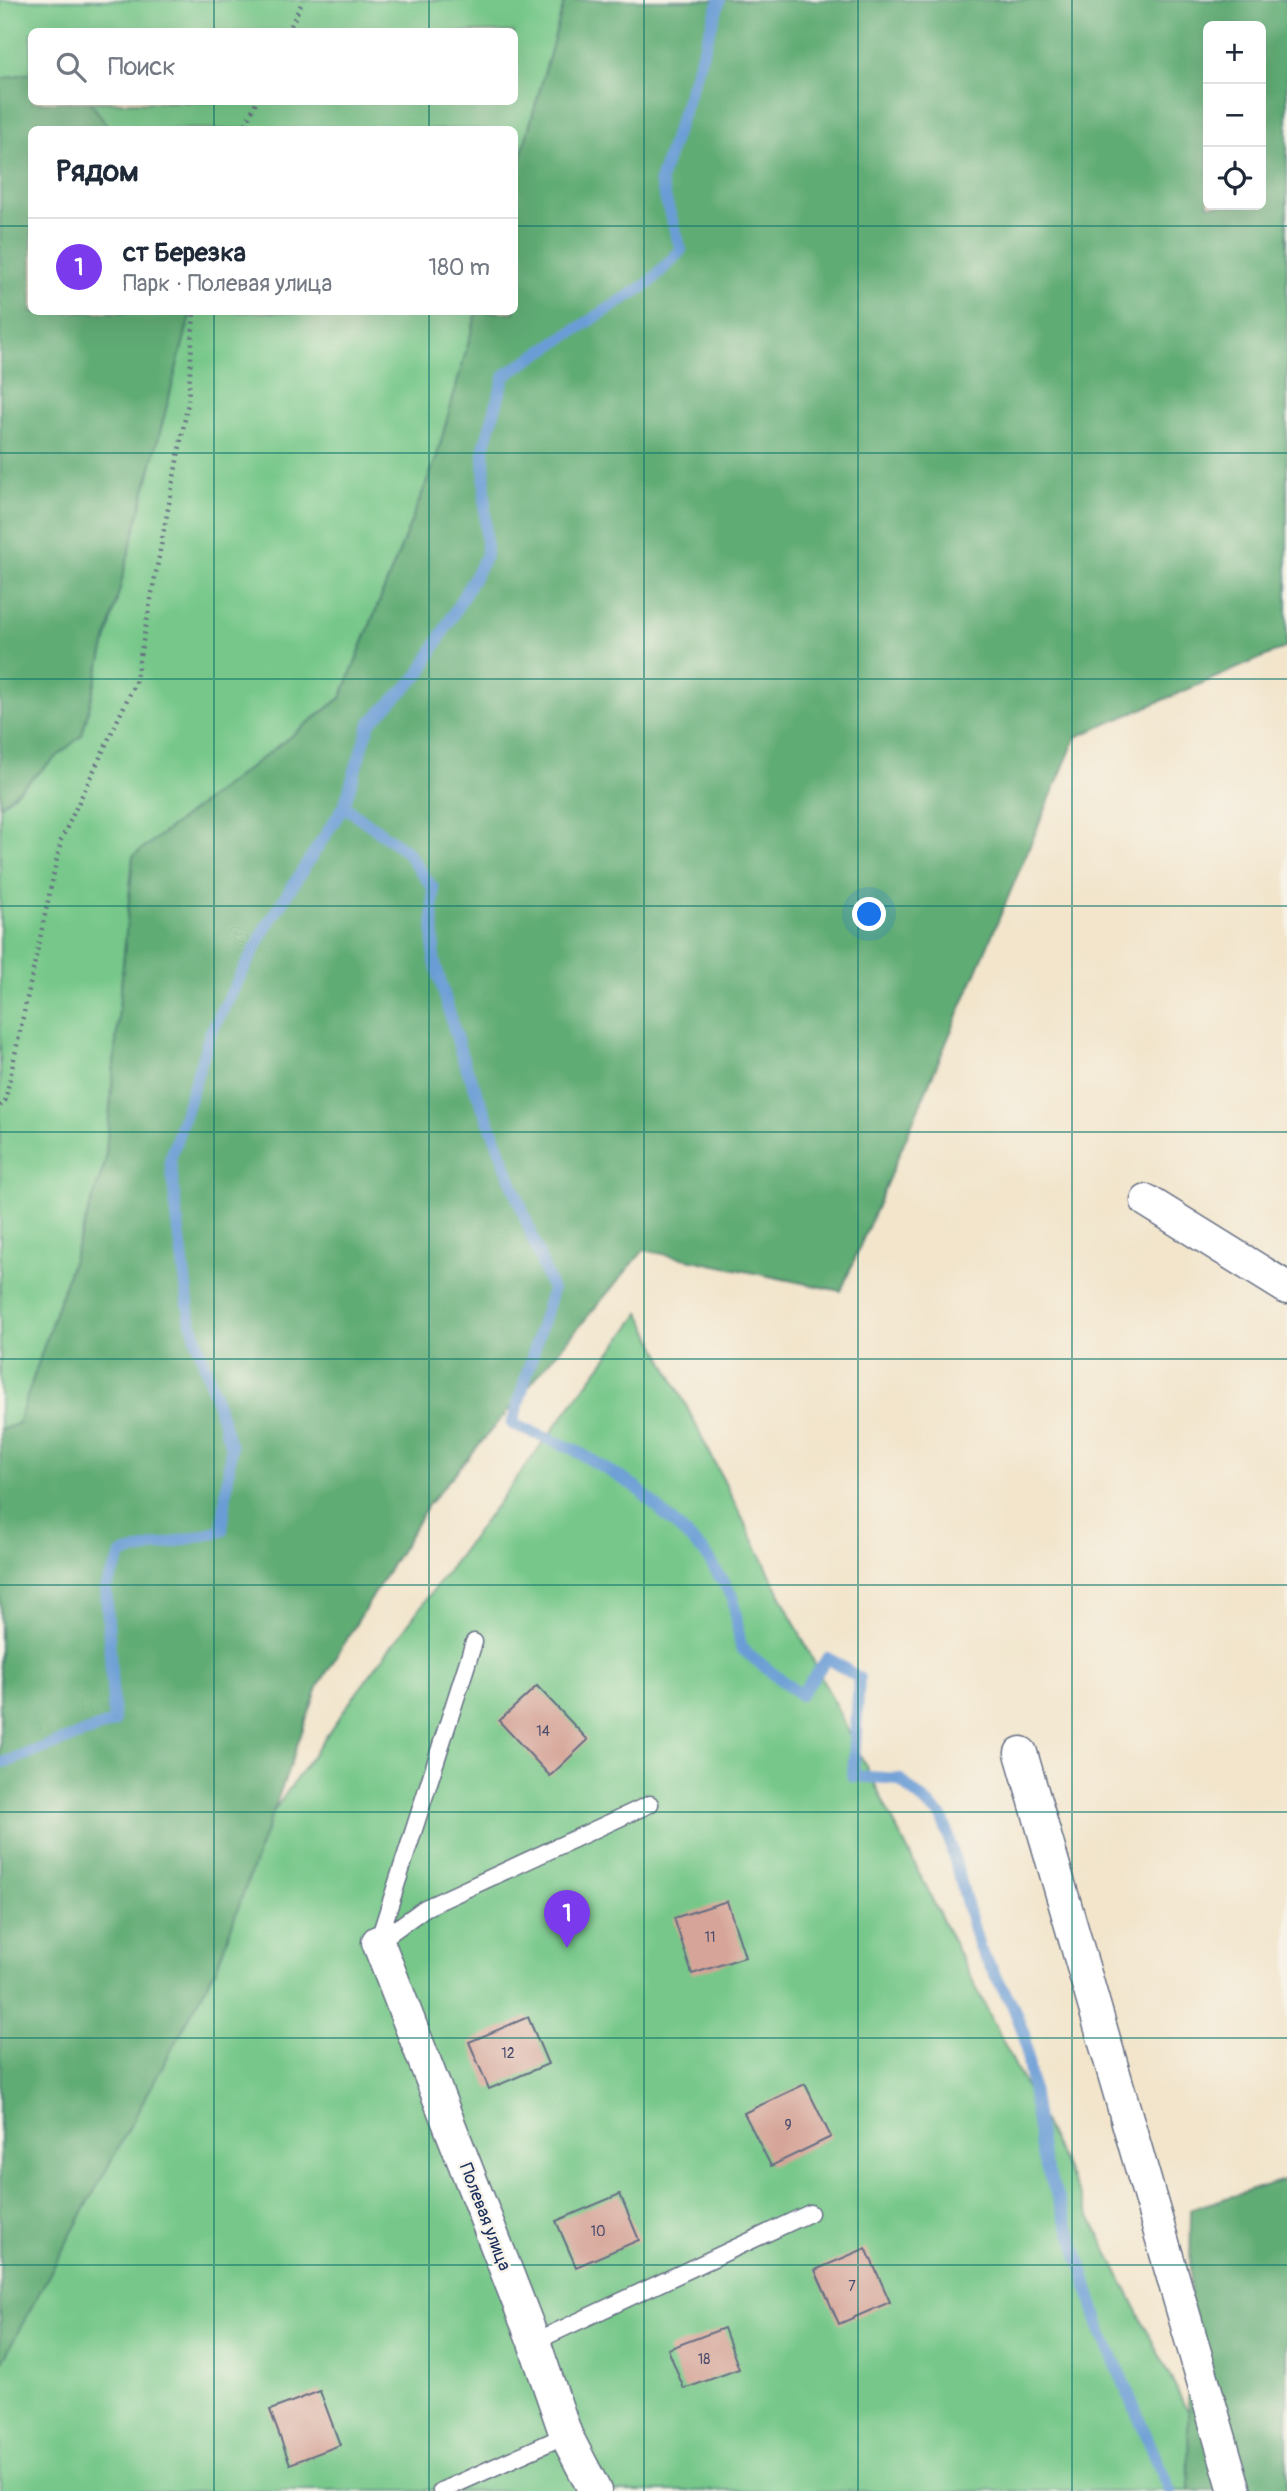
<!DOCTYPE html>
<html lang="ru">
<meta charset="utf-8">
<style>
:root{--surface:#fff;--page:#f6f6f7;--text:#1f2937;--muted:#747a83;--line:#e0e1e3;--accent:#7c3aed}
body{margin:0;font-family:Pangolin,sans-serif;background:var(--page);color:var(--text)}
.controls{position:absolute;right:21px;top:21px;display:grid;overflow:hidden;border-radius:10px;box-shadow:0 7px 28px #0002}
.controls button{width:63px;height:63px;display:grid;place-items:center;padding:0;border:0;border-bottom:2px solid var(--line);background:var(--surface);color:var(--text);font:35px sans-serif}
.you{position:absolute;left:870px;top:915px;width:24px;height:24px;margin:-18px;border:5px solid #fff;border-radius:50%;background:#1a73e8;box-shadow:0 0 0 10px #1a73e833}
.badge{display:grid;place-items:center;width:46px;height:46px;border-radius:50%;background:var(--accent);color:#fff;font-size:23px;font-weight:700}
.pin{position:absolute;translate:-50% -58px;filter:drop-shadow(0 2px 4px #0008)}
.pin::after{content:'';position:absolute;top:37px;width:24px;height:21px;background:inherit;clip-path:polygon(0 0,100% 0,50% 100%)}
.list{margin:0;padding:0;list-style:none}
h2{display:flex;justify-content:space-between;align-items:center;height:91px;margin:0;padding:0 28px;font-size:30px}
h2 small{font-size:23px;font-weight:400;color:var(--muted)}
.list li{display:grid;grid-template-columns:46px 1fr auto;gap:21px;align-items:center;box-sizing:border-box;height:98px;padding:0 28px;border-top:2px solid var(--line)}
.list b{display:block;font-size:26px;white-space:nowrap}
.list p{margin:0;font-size:23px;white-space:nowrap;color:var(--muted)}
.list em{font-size:23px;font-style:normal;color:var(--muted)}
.icon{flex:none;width:38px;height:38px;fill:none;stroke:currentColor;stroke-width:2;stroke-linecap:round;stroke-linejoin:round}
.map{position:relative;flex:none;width:1287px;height:2491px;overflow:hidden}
.search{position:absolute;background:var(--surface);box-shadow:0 7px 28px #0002;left:28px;top:28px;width:490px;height:77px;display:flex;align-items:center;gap:18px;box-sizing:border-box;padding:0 24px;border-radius:10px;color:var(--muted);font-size:26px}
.panel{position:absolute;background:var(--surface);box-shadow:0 7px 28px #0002;left:28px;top:126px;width:490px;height:189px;border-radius:10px}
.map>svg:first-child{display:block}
.green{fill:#76c789;stroke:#487b74;stroke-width:2}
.forest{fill:#60ac75;stroke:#3e6e6a;stroke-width:2;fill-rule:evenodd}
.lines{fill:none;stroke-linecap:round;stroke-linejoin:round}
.stream{stroke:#6b9dd6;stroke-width:12}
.building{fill:#d6a498}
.lane-casing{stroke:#666f84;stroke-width:19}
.street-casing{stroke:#666f84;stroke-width:35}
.path{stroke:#666f84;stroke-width:4.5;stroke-dasharray:2 5;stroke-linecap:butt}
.lane{stroke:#fff;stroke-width:16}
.street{stroke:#fff;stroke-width:32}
.grid{fill:none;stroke:#0f766e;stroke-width:2;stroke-opacity:0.55}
.labels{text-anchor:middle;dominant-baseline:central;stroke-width:5;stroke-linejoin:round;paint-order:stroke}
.number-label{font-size:14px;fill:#4a4c6c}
.street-label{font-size:18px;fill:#1b2f5e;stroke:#f7f3e8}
</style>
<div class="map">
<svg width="1287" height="2491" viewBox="0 0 1287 2491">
<rect width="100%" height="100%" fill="#f7f3e8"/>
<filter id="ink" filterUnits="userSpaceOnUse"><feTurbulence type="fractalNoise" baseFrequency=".0143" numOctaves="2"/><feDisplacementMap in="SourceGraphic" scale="14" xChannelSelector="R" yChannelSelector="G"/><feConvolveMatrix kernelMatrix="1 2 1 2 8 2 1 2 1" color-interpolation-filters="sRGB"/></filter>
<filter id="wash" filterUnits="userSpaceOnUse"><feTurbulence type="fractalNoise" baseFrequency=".00686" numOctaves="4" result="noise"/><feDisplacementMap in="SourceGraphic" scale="28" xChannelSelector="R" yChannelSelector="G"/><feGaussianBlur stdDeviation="1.57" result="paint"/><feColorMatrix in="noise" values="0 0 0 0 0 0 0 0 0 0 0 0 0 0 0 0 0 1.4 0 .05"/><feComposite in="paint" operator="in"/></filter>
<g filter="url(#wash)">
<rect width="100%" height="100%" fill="#f2e5cc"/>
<g class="green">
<polygon points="0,0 565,0 515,178 514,130 110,129 90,102 514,102 514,32 32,32 31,73 0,79"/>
<polygon points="191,312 477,312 436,459 341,698 133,856 105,1163 18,1424 0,1430 0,806 82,734"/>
<polygon points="640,1313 1227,2491 0,2491 0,2201 355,1695"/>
</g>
<g class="forest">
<path d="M565,0H1287V647L1076,737L841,1291L644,1250L428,1505L319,1685L217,1966L0,2365V1430L18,1424L105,1163L133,856L341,698L436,459L477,312H514L515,178ZM1261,26V205H1208V26Z"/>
<polygon points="31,73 32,102 90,102 110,129 32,130 32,312 191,312 82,735 0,806 0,79"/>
<polygon points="1287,2179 1287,2491 1189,2491 1188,2413 1191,2209"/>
</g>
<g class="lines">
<g class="stream">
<polyline points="344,806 406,851 433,888 434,959 462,1057 497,1142 552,1290 512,1424 573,1449 636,1487 705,1553 733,1598 741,1648 800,1695 828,1658 859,1678 853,1776 899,1779 943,1818 979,1947 1012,2004 1024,2034 1042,2156 1074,2241 1099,2325 1170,2491"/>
<polyline points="0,1764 114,1722 106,1587 122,1554 222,1531 231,1447 190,1318 170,1160 210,1034 266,927 344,806 370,723 419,675 486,556 484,448 505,375 649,283 681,250 660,181 720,0"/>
</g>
</g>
<g id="blocks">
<g class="building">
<polygon points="537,1686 588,1740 550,1776 499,1721"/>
<polygon points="727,1901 745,1957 692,1974 674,1918"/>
<polygon points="528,2017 548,2064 489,2089 469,2042"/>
<polygon points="805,2084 831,2137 771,2166 744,2113"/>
<polygon points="620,2194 639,2240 576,2267 556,2221"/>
<polygon points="866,2248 890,2302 839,2324 815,2270"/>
<polygon points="724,2328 739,2369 684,2389 668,2349"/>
<polygon points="320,2391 340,2445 290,2464 270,2410"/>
</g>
</g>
</g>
<g filter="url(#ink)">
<use href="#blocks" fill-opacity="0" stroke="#666f84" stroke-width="2"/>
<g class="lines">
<defs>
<g id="lane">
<polyline points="474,1642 378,1942 425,1908 650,1804"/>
<polyline points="534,2342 810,2213"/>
<polyline points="441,2491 566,2435"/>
</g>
<g id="street">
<polyline points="1147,1201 1287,1288"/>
<polyline points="1021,1753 1235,2491"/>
<polyline points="378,1942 534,2342 566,2435 595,2491"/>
</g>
</defs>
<use href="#lane" class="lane-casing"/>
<use href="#street" class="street-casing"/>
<g class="path">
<polyline points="288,32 303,0"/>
<polyline points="243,130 256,102"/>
<polyline points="0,1106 5,1101 61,840 135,683 188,403 194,312"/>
</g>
<use href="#lane" class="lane"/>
<use href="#street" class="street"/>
</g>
</g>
<path class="grid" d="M214,0V32M429,0V32M644,0V2491M858,0V2491M1072,0V2491M214,102V130M429,102V130M0,226H32M514,226H1287M214,312V2491M429,312V2491M0,453H1287M0,679H1287M0,906H1287M0,1132H1287M0,1359H1287M0,1585H1287M0,1812H1287M0,2038H1287M0,2265H1287"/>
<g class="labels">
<g class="number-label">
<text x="543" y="1731">14</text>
<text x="710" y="1937">11</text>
<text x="508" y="2053">12</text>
<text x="788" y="2125">9</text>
<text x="598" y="2231">10</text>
<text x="852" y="2286">7</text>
<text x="704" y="2359">18</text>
</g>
<g class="street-label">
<text transform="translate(485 2217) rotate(69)">Полевая улица</text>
</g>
</g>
</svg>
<div class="controls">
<button>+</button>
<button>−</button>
<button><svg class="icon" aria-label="locate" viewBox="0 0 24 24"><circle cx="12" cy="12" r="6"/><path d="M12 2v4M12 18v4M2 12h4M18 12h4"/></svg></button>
</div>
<div class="you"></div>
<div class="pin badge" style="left:567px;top:1948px">1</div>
<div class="search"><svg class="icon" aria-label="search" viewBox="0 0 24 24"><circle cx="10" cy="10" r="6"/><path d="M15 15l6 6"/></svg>Поиск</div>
<section class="panel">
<h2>Рядом<small></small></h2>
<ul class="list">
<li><span class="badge">1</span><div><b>ст Березка</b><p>Парк · Полевая улица</p></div><em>180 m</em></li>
</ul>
</section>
</div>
